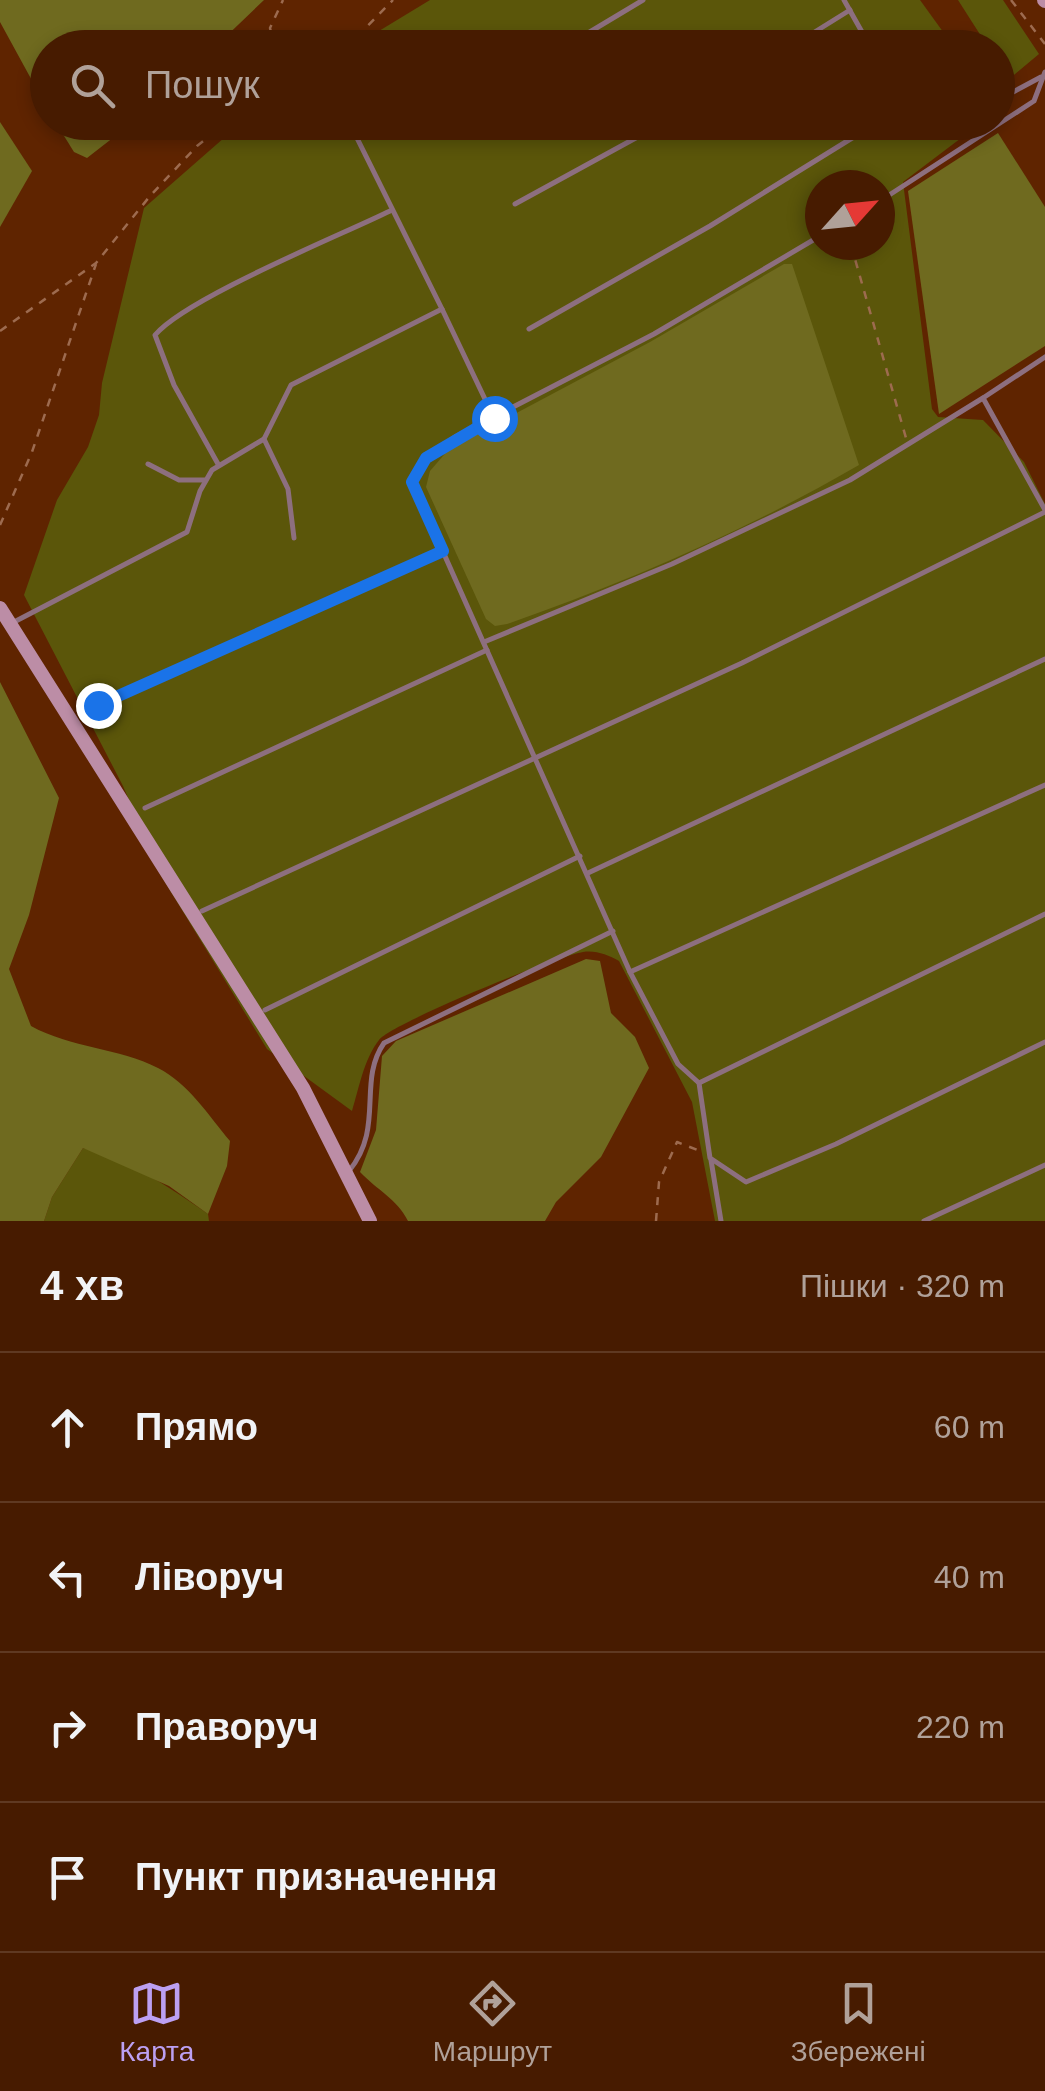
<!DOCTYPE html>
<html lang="uk">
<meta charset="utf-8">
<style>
:root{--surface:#471b00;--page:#51280f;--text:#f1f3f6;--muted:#b0a199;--line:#5f3922;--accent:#bca0f2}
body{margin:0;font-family:Helvetica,sans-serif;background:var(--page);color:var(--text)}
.compass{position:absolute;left:805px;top:170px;width:90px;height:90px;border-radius:50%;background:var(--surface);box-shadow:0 5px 15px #0003;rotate:63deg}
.stop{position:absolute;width:30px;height:30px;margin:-22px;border:8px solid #1a73e8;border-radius:50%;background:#fff}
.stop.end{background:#1a73e8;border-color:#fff;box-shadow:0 2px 10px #0008}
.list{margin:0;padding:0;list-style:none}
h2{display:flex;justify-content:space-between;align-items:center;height:130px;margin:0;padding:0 40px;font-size:42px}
h2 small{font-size:32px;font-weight:400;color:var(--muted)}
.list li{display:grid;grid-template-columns:65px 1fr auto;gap:30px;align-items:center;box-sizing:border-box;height:150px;padding:0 40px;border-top:2px solid var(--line)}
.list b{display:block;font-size:38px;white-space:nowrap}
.list em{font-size:32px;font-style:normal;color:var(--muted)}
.icon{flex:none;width:55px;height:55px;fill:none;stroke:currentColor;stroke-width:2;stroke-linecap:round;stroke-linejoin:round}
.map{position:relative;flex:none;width:1045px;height:1221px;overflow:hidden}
.search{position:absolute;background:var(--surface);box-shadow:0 5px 15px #0003;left:30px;right:30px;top:30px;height:110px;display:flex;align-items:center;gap:25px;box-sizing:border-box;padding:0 35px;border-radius:55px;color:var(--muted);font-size:38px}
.sheet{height:730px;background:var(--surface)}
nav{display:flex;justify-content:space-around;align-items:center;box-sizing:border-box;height:140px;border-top:2px solid var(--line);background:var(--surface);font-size:28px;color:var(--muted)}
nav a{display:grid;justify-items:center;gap:5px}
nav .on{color:var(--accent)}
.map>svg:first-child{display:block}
.green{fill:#5b560a;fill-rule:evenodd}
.forest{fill:#6f6a1f}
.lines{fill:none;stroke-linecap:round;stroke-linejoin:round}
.path{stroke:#9d6b4f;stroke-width:2.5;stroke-dasharray:8 8;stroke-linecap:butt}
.lane{stroke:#8d6f7f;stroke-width:5}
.secondary{stroke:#bc8da6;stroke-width:14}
.route{stroke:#1a73e8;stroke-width:12}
</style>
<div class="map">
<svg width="1045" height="1221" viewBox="0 0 1045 1221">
<rect width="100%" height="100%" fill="#5f2400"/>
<g class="green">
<polygon points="430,0 920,0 954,47 351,48"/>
<polygon points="958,0 1003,0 1039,54 1008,80 998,63 998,48 988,47"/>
<path d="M241,123H981L903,182L932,409L938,417L983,420L1024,462L1045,504V1221H715L692,1102L619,961C608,955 596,950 583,952C557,956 392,1023 379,1040C364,1059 359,1088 352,1111L267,1049L163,879L123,786L24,595L57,500L88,447L99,415L102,383L144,208ZM820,185H880V245H820Z"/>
<path d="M83,1148C130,1161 168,1186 208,1214L209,1221H44L52,1197Z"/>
</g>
<g class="forest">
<polygon points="0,0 264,0 215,47 48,48 47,108 0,22"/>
<polygon points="0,122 32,171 0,227"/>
<polygon points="56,123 132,123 87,158 74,152"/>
<polygon points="998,133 1045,207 1045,346 939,414 908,191"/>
<path d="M784,264H792L859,465C749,529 628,582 507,624L495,626L486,619L426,487L430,471L449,449L650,342Z"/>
<path d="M0,682L59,798L29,915L9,969L31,1026C71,1048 119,1048 158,1068C188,1083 209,1116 230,1141L227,1166L208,1214L169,1186L83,1148L52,1197L44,1221H0Z"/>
<path d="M586,959L600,961L611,1013L635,1037L649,1068L601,1157L556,1202L545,1221H408C397,1199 377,1190 360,1172L376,1130L382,1056L396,1041Z"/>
</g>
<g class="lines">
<g class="path">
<polyline points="1011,0 1045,44"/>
<polyline points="275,48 270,28 283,0"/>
<polyline points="346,48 393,0"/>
<polyline points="851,245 906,438"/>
<polyline points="0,331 96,263 150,196 197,146 227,122"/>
<polyline points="0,525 32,452 96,264"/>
<polyline points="656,1221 659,1182 677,1142 700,1151"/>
</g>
<g class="lane">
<polyline points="844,0 871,48"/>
<polyline points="563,48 643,0"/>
<polyline points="789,48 850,10"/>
<polyline points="998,100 1041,77"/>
<polyline points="919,122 931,134 954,122"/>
<polyline points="880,201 1034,101 1045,72"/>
<polyline points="515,204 665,122"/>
<polyline points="820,236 654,334 455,437 426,458 412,482 630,972 678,1064 699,1083 710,1158 746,1182 836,1144 1045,1042"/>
<polyline points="442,309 494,418"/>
<polyline points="529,329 710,226 878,122"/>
<polyline points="1045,357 983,398 1045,510"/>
<polyline points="148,464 179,480 205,480"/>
<path d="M218,464L174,385L155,335C186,298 339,236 390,211"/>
<polyline points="294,538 288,489 264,439 291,385 442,309 349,122"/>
<polyline points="14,622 187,532 200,491 212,470 264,439"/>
<polyline points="484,642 672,564 850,480 983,398"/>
<polyline points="98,705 443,551"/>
<polyline points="145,808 487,650"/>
<polyline points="588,873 1045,659"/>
<polyline points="202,911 742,663 1045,512"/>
<polyline points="630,972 1045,785"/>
<polyline points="265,1010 580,856"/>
<polyline points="699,1083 1045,914"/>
<polyline points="711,1160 721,1221"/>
<path d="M349,1171C385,1127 357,1082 384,1043L613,931"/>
<polyline points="924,1221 1045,1165"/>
</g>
<g class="secondary">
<polyline points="1044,0 1045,1"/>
<polyline points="0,608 303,1088 370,1221"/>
</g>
</g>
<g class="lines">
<polyline class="route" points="98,705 443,551 412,482 426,458 494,418"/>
</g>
</svg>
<svg class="compass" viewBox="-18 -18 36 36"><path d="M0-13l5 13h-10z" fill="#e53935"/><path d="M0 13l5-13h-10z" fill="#b0a199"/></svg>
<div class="stop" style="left:494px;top:418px"></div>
<div class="stop end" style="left:98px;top:705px"></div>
<div class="search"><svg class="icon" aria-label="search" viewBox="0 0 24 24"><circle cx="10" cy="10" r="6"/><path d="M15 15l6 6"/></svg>Пошук</div>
</div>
<section class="sheet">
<h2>4 хв<small>Пішки · 320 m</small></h2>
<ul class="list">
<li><svg class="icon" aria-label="ahead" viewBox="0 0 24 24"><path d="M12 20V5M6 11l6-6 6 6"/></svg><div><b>Прямо</b></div><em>60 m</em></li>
<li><svg class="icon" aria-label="left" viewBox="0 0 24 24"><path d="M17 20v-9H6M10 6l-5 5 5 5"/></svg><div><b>Ліворуч</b></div><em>40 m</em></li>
<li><svg class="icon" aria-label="right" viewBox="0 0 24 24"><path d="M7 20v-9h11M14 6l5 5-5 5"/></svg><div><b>Праворуч</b></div><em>220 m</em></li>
<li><svg class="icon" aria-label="arrive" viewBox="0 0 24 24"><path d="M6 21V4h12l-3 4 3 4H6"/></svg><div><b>Пункт призначення</b></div></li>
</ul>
</section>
<nav>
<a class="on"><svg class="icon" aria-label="map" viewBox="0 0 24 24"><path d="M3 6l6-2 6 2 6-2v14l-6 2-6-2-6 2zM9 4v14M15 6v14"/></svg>Карта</a>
<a><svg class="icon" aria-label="directions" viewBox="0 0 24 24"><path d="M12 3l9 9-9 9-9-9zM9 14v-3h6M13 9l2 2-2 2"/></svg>Маршрут</a>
<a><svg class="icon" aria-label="saved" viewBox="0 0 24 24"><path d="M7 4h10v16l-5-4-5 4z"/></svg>Збережені</a>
</nav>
